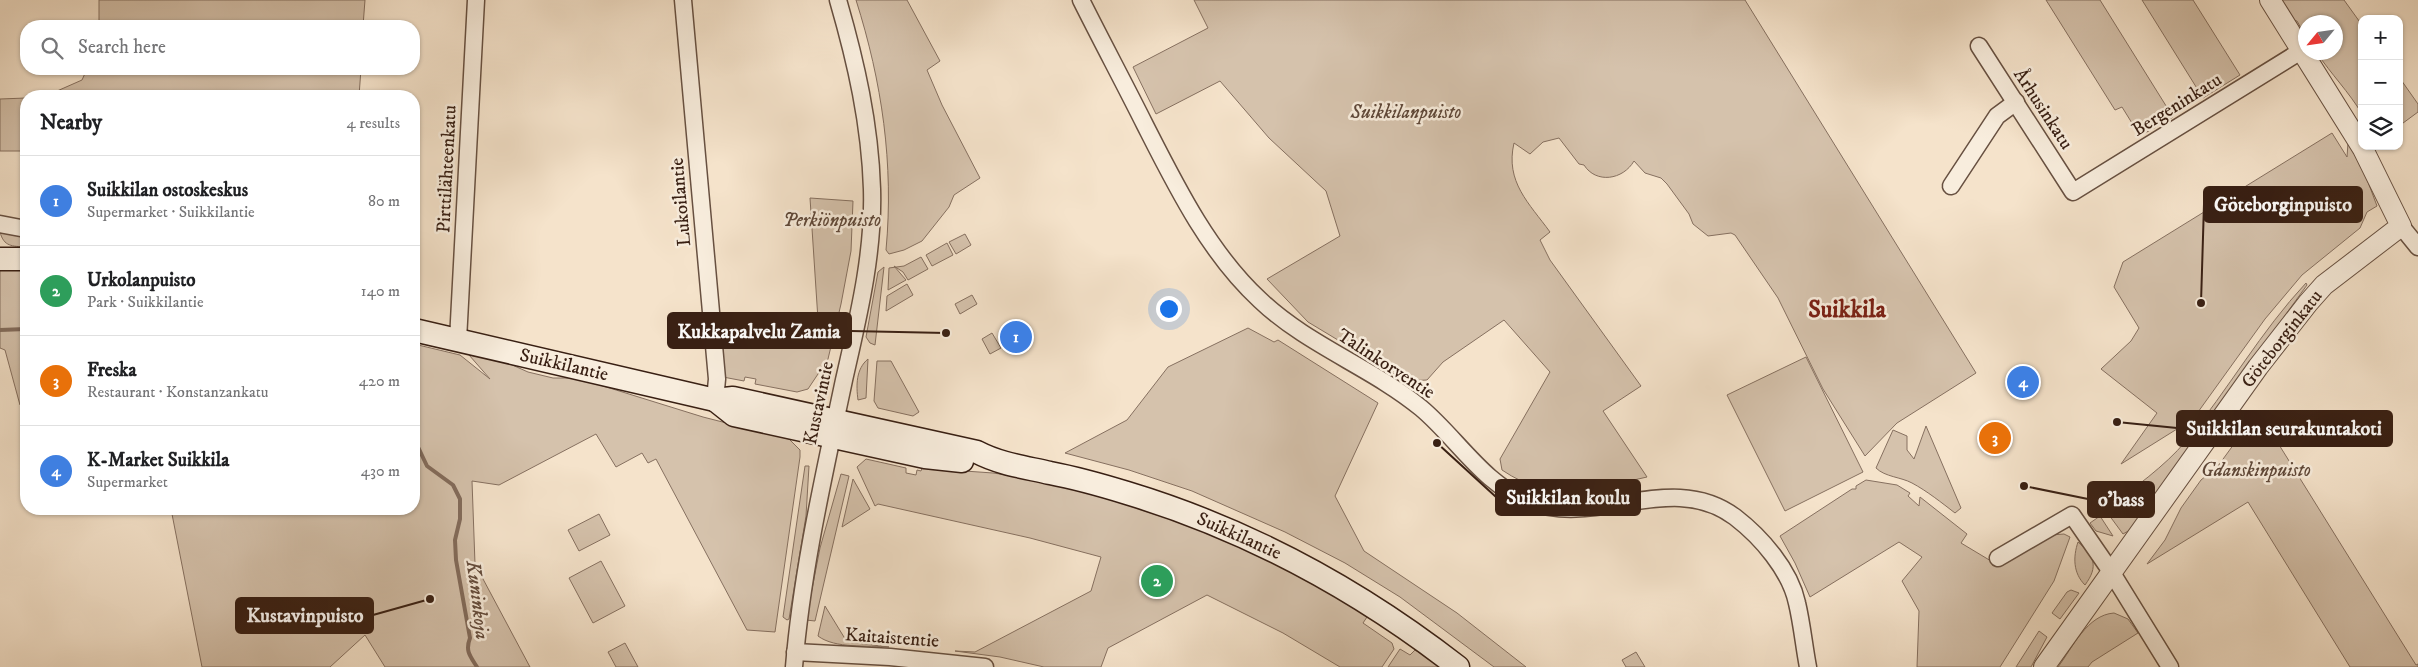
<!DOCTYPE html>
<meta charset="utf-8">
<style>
:root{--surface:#fff;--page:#f2f2f2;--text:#202124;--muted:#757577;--line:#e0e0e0;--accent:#8f2418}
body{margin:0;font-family:"IM FELL DW Pica",serif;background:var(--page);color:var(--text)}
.controls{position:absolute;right:15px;top:15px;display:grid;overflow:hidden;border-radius:10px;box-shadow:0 1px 4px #0004}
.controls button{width:45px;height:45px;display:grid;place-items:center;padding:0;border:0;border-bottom:1px solid var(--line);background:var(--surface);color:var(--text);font:25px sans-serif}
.compass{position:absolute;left:2298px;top:15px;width:45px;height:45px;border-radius:50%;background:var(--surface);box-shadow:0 1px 4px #0004;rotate:241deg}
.you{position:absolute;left:1168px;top:308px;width:18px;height:18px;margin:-12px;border:4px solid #fff;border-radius:50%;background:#1a73e8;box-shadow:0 0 0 8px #1a73e833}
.badge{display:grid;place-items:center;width:32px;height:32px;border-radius:50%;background:var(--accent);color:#fff;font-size:16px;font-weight:700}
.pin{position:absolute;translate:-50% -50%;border:2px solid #fff;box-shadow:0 1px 5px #0006}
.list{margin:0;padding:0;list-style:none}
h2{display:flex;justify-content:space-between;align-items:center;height:65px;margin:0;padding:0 20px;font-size:21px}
h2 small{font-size:16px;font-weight:400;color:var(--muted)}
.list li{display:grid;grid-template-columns:32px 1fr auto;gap:15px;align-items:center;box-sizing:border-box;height:90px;padding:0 20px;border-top:1px solid var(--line)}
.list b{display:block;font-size:19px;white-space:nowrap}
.list p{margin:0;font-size:16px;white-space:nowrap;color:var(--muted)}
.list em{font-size:16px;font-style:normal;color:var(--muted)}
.icon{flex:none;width:28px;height:28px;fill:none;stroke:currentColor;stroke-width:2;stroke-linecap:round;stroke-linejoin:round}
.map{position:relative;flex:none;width:2418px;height:667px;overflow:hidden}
.search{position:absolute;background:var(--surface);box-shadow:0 1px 4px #0004;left:20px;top:20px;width:400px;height:55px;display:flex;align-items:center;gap:12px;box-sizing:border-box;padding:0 18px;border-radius:20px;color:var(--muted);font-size:19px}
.panel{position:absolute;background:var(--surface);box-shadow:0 1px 4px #0004;left:20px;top:90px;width:400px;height:425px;border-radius:20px}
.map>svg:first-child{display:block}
.green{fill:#d5c2ac;stroke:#867060}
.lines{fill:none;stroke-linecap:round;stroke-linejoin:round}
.stream{stroke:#836c5c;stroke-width:4}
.minor-casing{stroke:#675041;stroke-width:19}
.tertiary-casing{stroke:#675041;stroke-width:22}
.secondary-casing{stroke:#381f13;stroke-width:25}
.minor{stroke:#f8eddd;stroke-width:16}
.tertiary{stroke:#f8eddd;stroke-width:20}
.secondary{stroke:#f8eddd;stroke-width:22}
.labels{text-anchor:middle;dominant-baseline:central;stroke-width:5;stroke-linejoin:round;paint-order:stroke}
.street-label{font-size:19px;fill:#381f13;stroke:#f8eddd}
.park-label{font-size:19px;font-style:italic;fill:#5f4839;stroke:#f8eddd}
.water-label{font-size:20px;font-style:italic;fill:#644c3d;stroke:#f8eddd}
.district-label{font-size:24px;font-weight:bold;fill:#7a1f14;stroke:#f8eddd}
.leader{fill:none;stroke:#381f13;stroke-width:2}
.callout-dot{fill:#381f13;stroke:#f8eddd;stroke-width:2}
.callout{fill:#381f13;stroke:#381f13;stroke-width:2}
.callout-label{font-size:20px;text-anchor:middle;font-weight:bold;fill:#fff}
</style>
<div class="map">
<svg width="2418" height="667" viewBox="0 0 2418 667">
<rect width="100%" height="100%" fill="#f5e3cb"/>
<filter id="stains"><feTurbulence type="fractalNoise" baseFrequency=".004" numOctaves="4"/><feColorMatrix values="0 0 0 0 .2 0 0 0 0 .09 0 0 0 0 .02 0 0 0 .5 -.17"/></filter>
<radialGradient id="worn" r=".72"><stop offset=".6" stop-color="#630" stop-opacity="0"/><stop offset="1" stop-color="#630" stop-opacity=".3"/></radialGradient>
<g class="green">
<polygon points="99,0 365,0 363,26 99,26"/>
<path d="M856,0H907L940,61L927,70L942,105L980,178L954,195L949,207L922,241L904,250L889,254L886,250C894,164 882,82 856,0Z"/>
<path d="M1194,0H1745L1976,373L1897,423L1865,456L1823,389L1778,298L1735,235L1731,233L1708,236L1693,224L1689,214L1667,184L1661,178L1645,173L1634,161C1623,180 1596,184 1584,165L1579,164L1559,138L1543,142L1530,154L1514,143C1505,182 1529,203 1550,232L1540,240L1550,260L1641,386L1603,411L1647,477C1593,489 1552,504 1502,470L1500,459L1550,372L1504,320L1443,362L1427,380L1406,381L1308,322L1267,279L1340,236L1326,191L1269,138L1220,81L1156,114L1133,67L1208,28Z"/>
<polygon points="2046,0 2100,0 2173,117 2140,136 2122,107 2115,110"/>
<polygon points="2142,0 2193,0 2240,75 2203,98"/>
<path d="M2279,0H2344L2362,25V114C2349,92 2331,74 2317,53L2336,52V22H2306L2305,35L2297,21L2292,20Z"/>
<polygon points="87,69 361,69 359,96 37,96 48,95 82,80"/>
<polygon points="2399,77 2418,104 2418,112 2399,126"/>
<polygon points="26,98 26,151 0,151 0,99"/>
<polygon points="2332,133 2347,157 2348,143 2362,166 2377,206 2367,212 2360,228 2302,275 2265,319 2193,419 2121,464 2157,413 2101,369 2131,341 2139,328 2114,287 2123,262"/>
<polygon points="810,198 853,201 851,251 841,304 828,359 808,389 797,392 755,384 756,379 745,377 744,381 723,377 720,344 819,335"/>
<path d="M0,232L26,233V247C12,246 4,247 0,232Z"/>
<polygon points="965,234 971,245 956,254 949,242"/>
<polygon points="947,243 953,255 932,266 926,255"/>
<polygon points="921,257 928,269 908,280 903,272 894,266 906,280 888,290 889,268 904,266"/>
<polygon points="884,267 875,345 870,343 866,337 878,272"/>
<polygon points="0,268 26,269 26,407 20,405 5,350 0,348"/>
<path d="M2306,283L2307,285L2130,530L2123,534L2109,515L2108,508C2135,487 2164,467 2186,441C2228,390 2261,331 2306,283Z"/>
<polygon points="907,284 913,295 886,311 887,296"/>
<polygon points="972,295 977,304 960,314 955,304"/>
<polygon points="1248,328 1274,342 1278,340 1378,403 1335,496 1364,551 1457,613 1526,667 1494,667 1400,597 1345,563 1285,532 1192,491 1129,470 1065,453 1127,420 1168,367"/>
<polygon points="992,333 1001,348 990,354 982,339"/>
<polygon points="414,344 460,355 490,379 469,355 501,360 528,372 553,378 573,378 587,381 703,417 789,439 800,450 800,457 775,632 747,630 656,459 648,463 642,453 616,467 596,434 499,485 472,481 475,564 530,667 385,667 365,635 330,667 202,667 171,509 414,509"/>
<polygon points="1806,357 1863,472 1785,511 1727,395"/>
<path d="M868,359L866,398L858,400C856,385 856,369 868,359Z"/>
<polygon points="877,361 891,361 919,412 913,416 878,408 874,401"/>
<polygon points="2258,411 2416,665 2418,664 2418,667 2350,667 2248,502 2147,564 2165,540 2181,508 2201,480 2218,466"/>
<path d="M1926,426L1961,508L1955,513C1942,503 1927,491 1912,483C1901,477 1885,477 1876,468L1893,430L1907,436V450L1914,459Z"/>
<polygon points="866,459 906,468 906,473 916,475 917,470 921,471 922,468 993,473 1047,481 1103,494 1239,544 1358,609 1367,617 1363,623 1392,643 1394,649 1382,667 1340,667 1283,633 1207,595 1108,648 1101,667 1044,667 1000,657 955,651 975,652 1091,591 1101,557 1030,538 878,504 875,506 857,467"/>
<polygon points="805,466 809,466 806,516 789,619 787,620 783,617"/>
<polygon points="841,474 849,476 815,621 806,620 820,548"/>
<polygon points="853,479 870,509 842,527"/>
<polygon points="1866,480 1897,485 1910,493 1908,496 1919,506 1920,497 1967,534 1961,543 1991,561 2051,535 2064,534 2070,537 2054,581 2000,667 1917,667 1919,611 1902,581 1922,557 1899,542 1810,597 1795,563 1780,536 1852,489 1856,489 1856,486"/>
<polygon points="599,514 610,535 579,551 568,530"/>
<polygon points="2100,516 2113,536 2096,531 2090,523"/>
<path d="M2078,542C2094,556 2099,566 2085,585C2073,573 2073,557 2078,542Z"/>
<polygon points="601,561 625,606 593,623 569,578"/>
<polygon points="2071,590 2079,593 2060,619 2052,613 2067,592"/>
<path d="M825,606L847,642L889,647C868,645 835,649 818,636Z"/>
<path d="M2114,613L2128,619L2138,633L2092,662L2088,667H2058C2073,647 2087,615 2114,613Z"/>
<polygon points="2039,631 2047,637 2031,667 2016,667"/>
<polygon points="625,643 638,667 616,667 608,652"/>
<polygon points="1400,649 1410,655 1415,650 1445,667 1388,667"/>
<polygon points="1636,652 1645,667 1626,667 1622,660"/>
</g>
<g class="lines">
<g class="stream">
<polyline points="0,330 26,329"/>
<path d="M414,430L418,447L427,466L453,485L460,499V519L455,540L456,560L470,638C465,651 470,656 477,667"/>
</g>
<defs>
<g id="minor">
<polyline points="683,0 717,379 715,400"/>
<path d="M1081,0C1102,42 1124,83 1145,125C1176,186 1209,253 1260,300C1307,345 1371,367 1421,408C1457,438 1484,485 1530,502C1598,527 1672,470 1735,517C1761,537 1790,570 1797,603C1802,624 1804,646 1808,667"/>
<polyline points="1979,46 2073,192 2301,51"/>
<polyline points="1951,186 1997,116 2016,102"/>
<polyline points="0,224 26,229"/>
<polyline points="2401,226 2418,247"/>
<polyline points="458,340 476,0"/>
<polyline points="1998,558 2072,515 2112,573 2170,667"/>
<polyline points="795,652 890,657 985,667"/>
<path d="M794,667C802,570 824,475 844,380C858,318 874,254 872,189C870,124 856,62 838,0"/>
</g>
<polyline id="tertiary" points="2044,667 2258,367 2308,303 2324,285 2401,226 2363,149 2270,0"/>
<g id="secondary">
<polyline points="0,259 26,259"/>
<path d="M414,330L715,400L733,398L977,452C1000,464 1024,467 1050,473C1076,478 1101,485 1127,493C1246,529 1359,590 1458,667"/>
<polyline points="715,400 734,415 925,457 962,461"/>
</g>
</defs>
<use href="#minor" class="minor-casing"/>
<use href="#tertiary" class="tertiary-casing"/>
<use href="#secondary" class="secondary-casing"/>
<use href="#minor" class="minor"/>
<use href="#tertiary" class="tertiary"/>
<use href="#secondary" class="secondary"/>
</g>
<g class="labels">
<g class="street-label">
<text transform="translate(2177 105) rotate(-32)">Bergeninkatu</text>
<text transform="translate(2043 109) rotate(57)">Århusinkatu</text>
<text transform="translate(447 169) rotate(-87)">Pirttilähteenkatu</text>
<text transform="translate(681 202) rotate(-95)">Lukoilantie</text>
<text transform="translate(2282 339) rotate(-52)">Göteborginkatu</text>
<text transform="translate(1386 364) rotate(33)">Talinkorventie</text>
<text transform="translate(564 365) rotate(13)">Suikkilantie</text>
<text transform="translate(819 403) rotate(-78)">Kustavintie</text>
<text transform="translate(1239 536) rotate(24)">Suikkilantie</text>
<text transform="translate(892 638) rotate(4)">Kaitaistentie</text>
</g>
<g class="park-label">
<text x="1406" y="112">Suikkilanpuisto</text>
<text x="832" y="220">Perkiönpuisto</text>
<text x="2256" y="470">Gdanskinpuisto</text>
</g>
<g class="water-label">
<text transform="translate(477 600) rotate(83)">Kuninkoja</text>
</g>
<g class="district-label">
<text x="1847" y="310">Suikkila</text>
</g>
</g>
<path class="leader" d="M2201 303L2204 204M946 333L851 331M2117 422L2177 428M1437 443L1496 497M2024 486L2088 499M430 599L373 615"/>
<g class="callout-dot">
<circle cx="2201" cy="303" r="5"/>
<circle cx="946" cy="333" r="5"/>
<circle cx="2117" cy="422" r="5"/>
<circle cx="1437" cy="443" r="5"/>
<circle cx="2024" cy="486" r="5"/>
<circle cx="430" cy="599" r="5"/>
</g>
<g class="callout">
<rect x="2204" y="187" width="158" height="35" rx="5"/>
<rect x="668" y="313" width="183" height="35" rx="5"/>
<rect x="2177" y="411" width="215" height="35" rx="5"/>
<rect x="1496" y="480" width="144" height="35" rx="5"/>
<rect x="2088" y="482" width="66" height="35" rx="5"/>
<rect x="236" y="598" width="137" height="35" rx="5"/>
</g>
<g class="callout-label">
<text x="2283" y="211">Göteborginpuisto</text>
<text x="759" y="338">Kukkapalvelu Zamia</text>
<text x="2284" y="435">Suikkilan seurakuntakoti</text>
<text x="1568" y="504">Suikkilan koulu</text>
<text x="2121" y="506">o'bass</text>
<text x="305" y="622">Kustavinpuisto</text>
</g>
<rect width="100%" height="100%" filter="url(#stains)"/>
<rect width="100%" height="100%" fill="url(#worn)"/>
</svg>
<div class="controls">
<button>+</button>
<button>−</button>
<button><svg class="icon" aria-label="layers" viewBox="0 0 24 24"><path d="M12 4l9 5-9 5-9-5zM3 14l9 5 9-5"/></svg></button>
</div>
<svg class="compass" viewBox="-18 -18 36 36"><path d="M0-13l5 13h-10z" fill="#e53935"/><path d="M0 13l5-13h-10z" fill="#757577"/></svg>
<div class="you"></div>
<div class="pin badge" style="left:1016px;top:337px;background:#3f7fe0">1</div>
<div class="pin badge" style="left:1157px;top:581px;background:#2e9e5b">2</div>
<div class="pin badge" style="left:1995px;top:438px;background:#e8710a">3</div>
<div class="pin badge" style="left:2023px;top:382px;background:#3f7fe0">4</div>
<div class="search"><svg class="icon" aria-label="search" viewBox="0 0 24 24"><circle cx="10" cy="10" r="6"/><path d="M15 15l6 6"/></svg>Search here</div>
<section class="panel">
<h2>Nearby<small>4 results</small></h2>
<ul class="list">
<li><span class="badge" style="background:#3f7fe0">1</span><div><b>Suikkilan ostoskeskus</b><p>Supermarket · Suikkilantie</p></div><em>80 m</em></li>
<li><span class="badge" style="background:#2e9e5b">2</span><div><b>Urkolanpuisto</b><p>Park · Suikkilantie</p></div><em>140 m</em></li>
<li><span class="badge" style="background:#e8710a">3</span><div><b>Freska</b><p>Restaurant · Konstanzankatu</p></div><em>420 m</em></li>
<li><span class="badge" style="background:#3f7fe0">4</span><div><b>K-Market Suikkila</b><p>Supermarket</p></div><em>430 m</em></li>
</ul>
</section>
</div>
